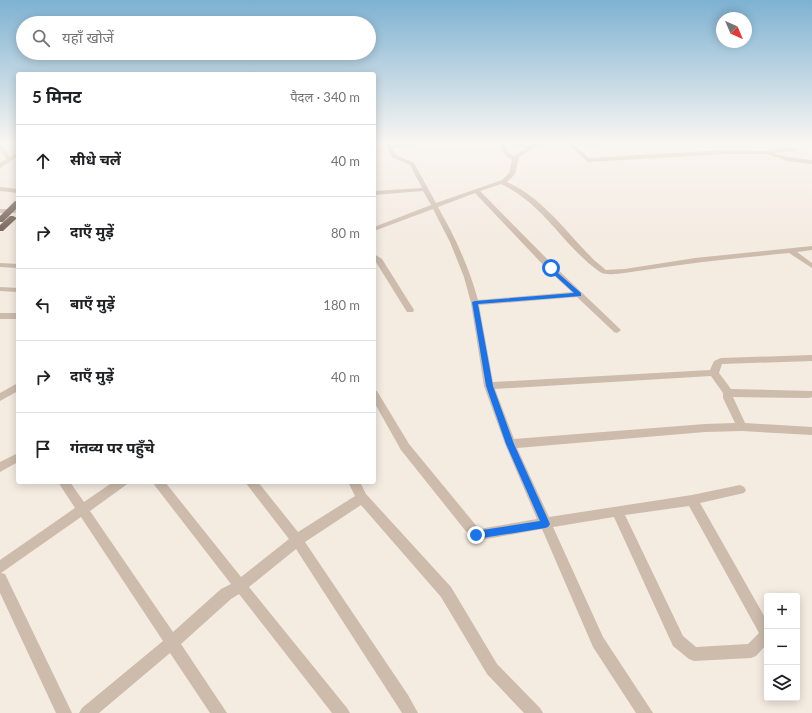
<!DOCTYPE html>
<html lang="hi">
<meta charset="utf-8">
<style>
:root{--surface:#fff;--page:#f6f6f6;--text:#202124;--muted:#757577;--line:#e0e0e0}
body{margin:0;font-family:Lato,"Noto Sans Devanagari",sans-serif;background:var(--page);color:var(--text)}
.controls{position:absolute;right:12px;bottom:12px;display:grid;overflow:hidden;border-radius:4px;box-shadow:0 2px 10px #0003}
.controls button{width:36px;height:36px;display:grid;place-items:center;padding:0;border:0;border-bottom:1px solid var(--line);background:var(--surface);color:var(--text);font:20px sans-serif}
.compass{position:absolute;left:716px;top:12px;width:36px;height:36px;border-radius:50%;background:var(--surface);box-shadow:0 2px 10px #0003;rotate:136deg}
.stop{position:absolute;width:12px;height:12px;margin:-9px;border:3px solid #1a73e8;border-radius:50%;background:#fff}
.stop.end{background:#1a73e8;border-color:#fff;box-shadow:0 1px 4px #0008}
.list{margin:0;padding:0;list-style:none}
h2{display:flex;justify-content:space-between;align-items:center;height:52px;margin:0;padding:0 16px;font-size:17px}
h2 small{font-size:13px;font-weight:400;color:var(--muted)}
.list li{display:grid;grid-template-columns:26px 1fr auto;gap:12px;align-items:center;box-sizing:border-box;height:72px;padding:0 16px;border-top:1px solid var(--line)}
.list b{display:block;font-size:15px;white-space:nowrap}
.list em{font-size:13px;font-style:normal;color:var(--muted)}
.icon{flex:none;width:22px;height:22px;fill:none;stroke:currentColor;stroke-width:2;stroke-linecap:round;stroke-linejoin:round}
.map{position:relative;flex:none;width:812px;height:713px;overflow:hidden}
.search{position:absolute;background:var(--surface);box-shadow:0 2px 10px #0003;left:16px;top:16px;width:360px;height:44px;display:flex;align-items:center;gap:10px;box-sizing:border-box;padding:0 14px;border-radius:22px;color:var(--muted);font-size:15px}
.panel{position:absolute;background:var(--surface);box-shadow:0 2px 10px #0003;left:16px;top:72px;width:360px;height:412px;border-radius:4px}
.map>svg:first-child{display:block}
.lines{fill:none;stroke-linecap:round;stroke-linejoin:round}
.minor{fill:#cdbbac;fill-rule:evenodd}
.trunk{fill:#6c584f;fill-rule:evenodd}
.route{fill:#1a73e8}
</style>
<div class="map">
<svg width="812" height="713" viewBox="0 0 812 713">
<rect width="100%" height="100%" fill="#f4ebe1"/>
<g class="lines">
<g class="minor">
<path d="M385,143H390L392,145L415,143L413,145L393,148L396,155L414,163L436,203L502,180L509,173L512,160L504,154L499,143H503L508,152L513,156L527,148L513,144V143L531,145L537,143H542L519,157L515,174L507,182C543,198 567,233 594,260L606,270L625,269L695,258L812,246V250L797,252L812,263V268L789,253C738,258 688,263 638,271C630,272 607,277 600,272C563,246 543,203 501,184L480,191L554,266L621,330L617,333L614,332L577,297L479,305L493,382L710,370L714,361L721,358L812,355V361L722,364L719,373L731,389L812,391V397L809,398L733,397L745,423L812,427V435L742,431L705,432L517,448L549,517L692,495L740,485L744,487L746,490L744,493L700,503L767,621V644L756,656L751,658L694,661L689,659L673,646L614,517L553,527L603,637L653,713H636L593,647L542,529L476,541L472,539L401,450L374,402V390L377,391L409,444L479,529L537,519L505,444L484,386L471,303L464,277L450,242L433,209L374,231V227L431,205L423,191L374,195V191L422,188L410,165L392,157ZM475,193L548,270L572,292L478,300C469,267 455,237 438,207ZM711,376L723,393V398L735,423L705,424L514,439L495,389ZM689,506L759,633L748,644L696,647L683,636L625,515Z"/>
<polygon points="566,143 599,143 597,145 575,145 589,158 724,150 766,151 773,149 794,148 796,149 796,151 772,153 788,157 812,160 812,164 787,161 767,154 724,154 588,162"/>
<polygon points="0,144 2,145 10,157 18,152 18,156 0,168 0,163 6,159 0,150"/>
<polygon points="0,187 18,189 18,193 0,191"/>
<rect x="0" y="209" width="18" height="4"/>
<polygon points="374,254 382,259 414,310 413,312 407,312 374,259"/>
<polygon points="0,263 18,264 18,268 0,267"/>
<polygon points="0,287 18,288 18,292 0,291"/>
<rect x="0" y="313" width="18" height="6"/>
<polygon points="18,383 18,391 0,401 0,393"/>
<polygon points="18,453 18,462 0,472 0,462"/>
<polygon points="58,482 70,482 84,502 113,482 128,482 126,485 90,511 173,632 221,589 231,584 152,482 165,482 241,577 289,539 245,482 258,482 298,532 355,496 348,482 360,482 366,494 451,587 497,664 540,708 543,713 524,713 487,674 441,597 361,505 305,542 408,695 418,713 402,713 296,549 249,587 347,708 350,713 332,713 239,594 231,599 181,644 227,713 210,713 170,653 99,713 79,713 82,708 163,641 81,517 1,573 5,574 72,713 56,713 0,593 0,560 75,508"/>
</g>
<g class="trunk">
<polygon points="15,201 18,201 18,207 3,222 0,222 0,216"/>
<polygon points="10,216 13,216 17,218 3,231 0,231 0,225"/>
</g>
</g>
<linearGradient id="sky" x2="0" y2="1"><stop stop-color="#7eb2d2"/><stop offset="0.59" stop-color="#faf6f2"/><stop offset="1" stop-color="#faf6f2" stop-opacity="0"/></linearGradient>
<rect width="812" height="242" fill="url(#sky)"/>
<polygon class="route" points="551,267 581,293 581,296 478,304 493,386 514,444 550,524 548,527 545,528 476,539 473,538 472,535 473,532 476,531 540,521 506,444 486,386 472,302 475,301 574,293 549,270 549,267"/>
</svg>
<div class="controls">
<button>+</button>
<button>−</button>
<button><svg class="icon" aria-label="layers" viewBox="0 0 24 24"><path d="M12 4l9 5-9 5-9-5zM3 14l9 5 9-5"/></svg></button>
</div>
<svg class="compass" viewBox="-18 -18 36 36"><path d="M0-13l5 13h-10z" fill="#e53935"/><path d="M0 13l5-13h-10z" fill="#757577"/></svg>
<div class="stop" style="left:551px;top:268px"></div>
<div class="stop end" style="left:476px;top:535px"></div>
<div class="search"><svg class="icon" aria-label="search" viewBox="0 0 24 24"><circle cx="10" cy="10" r="6"/><path d="M15 15l6 6"/></svg>यहाँ खोजें</div>
<section class="panel">
<h2>5 मिनट<small>पैदल · 340 m</small></h2>
<ul class="list">
<li><svg class="icon" aria-label="ahead" viewBox="0 0 24 24"><path d="M12 20V5M6 11l6-6 6 6"/></svg><div><b>सीधे चलें</b></div><em>40 m</em></li>
<li><svg class="icon" aria-label="right" viewBox="0 0 24 24"><path d="M7 20v-9h11M14 6l5 5-5 5"/></svg><div><b>दाएँ मुड़ें</b></div><em>80 m</em></li>
<li><svg class="icon" aria-label="left" viewBox="0 0 24 24"><path d="M17 20v-9H6M10 6l-5 5 5 5"/></svg><div><b>बाएँ मुड़ें</b></div><em>180 m</em></li>
<li><svg class="icon" aria-label="right" viewBox="0 0 24 24"><path d="M7 20v-9h11M14 6l5 5-5 5"/></svg><div><b>दाएँ मुड़ें</b></div><em>40 m</em></li>
<li><svg class="icon" aria-label="arrive" viewBox="0 0 24 24"><path d="M6 21V4h12l-3 4 3 4H6"/></svg><div><b>गंतव्य पर पहुँचे</b></div></li>
</ul>
</section>
</div>
